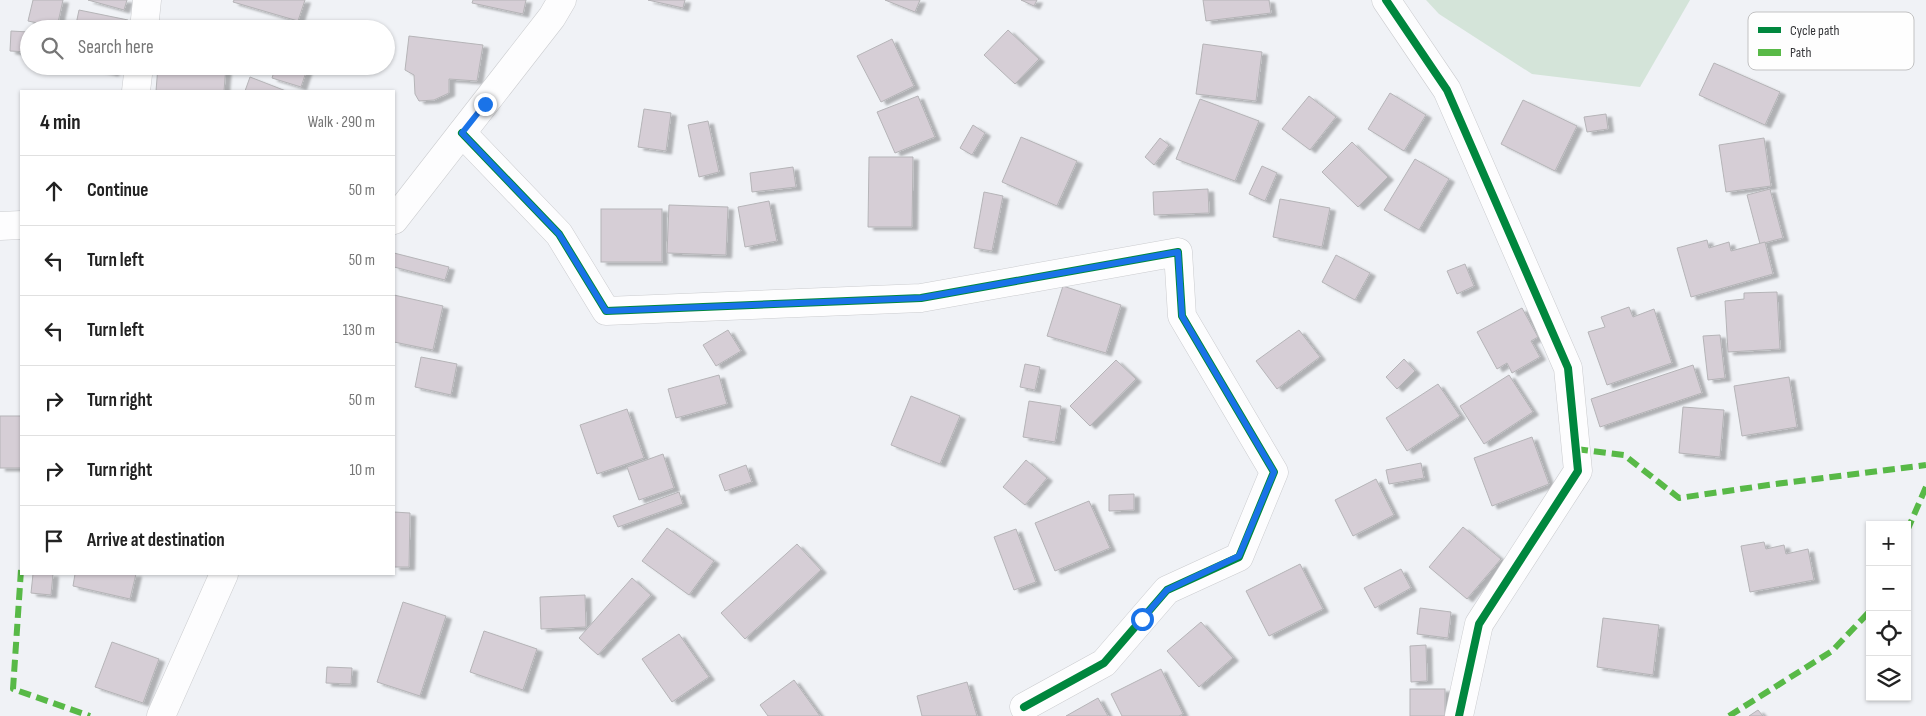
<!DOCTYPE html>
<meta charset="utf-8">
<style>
:root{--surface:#fff;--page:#f6f6f6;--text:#222;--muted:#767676;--line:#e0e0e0}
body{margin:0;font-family:"Sofia Sans Condensed",sans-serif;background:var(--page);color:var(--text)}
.controls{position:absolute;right:15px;bottom:15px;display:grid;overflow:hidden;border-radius:0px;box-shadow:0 1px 4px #0004}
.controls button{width:45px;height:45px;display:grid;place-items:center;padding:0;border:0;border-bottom:1px solid var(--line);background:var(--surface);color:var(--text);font:25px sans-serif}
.stop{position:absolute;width:15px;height:15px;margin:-11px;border:4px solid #1a73e8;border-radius:50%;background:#fff}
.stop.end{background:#1a73e8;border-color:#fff;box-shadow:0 1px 5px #0008}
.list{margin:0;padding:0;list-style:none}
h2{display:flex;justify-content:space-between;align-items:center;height:65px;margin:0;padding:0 20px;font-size:21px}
h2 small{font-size:16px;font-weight:400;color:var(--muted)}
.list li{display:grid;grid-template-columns:32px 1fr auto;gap:15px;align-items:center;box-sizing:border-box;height:70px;padding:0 20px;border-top:1px solid var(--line)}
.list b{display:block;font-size:19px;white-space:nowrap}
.list em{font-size:16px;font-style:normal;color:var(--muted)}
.icon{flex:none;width:28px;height:28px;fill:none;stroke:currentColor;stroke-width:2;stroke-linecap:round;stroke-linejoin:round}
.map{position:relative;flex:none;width:1926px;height:716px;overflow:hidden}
.search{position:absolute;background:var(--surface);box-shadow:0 1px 4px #0004;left:20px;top:20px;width:375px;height:55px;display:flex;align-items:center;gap:12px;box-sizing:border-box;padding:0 18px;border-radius:28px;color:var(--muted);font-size:19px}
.panel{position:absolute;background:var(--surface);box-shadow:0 1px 4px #0004;left:20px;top:90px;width:375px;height:485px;border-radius:0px}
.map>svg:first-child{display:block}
.green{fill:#d4e4d9}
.building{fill:#d6ced6;stroke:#b5b4b7;filter:url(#shadow)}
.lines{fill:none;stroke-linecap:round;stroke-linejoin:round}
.minor-casing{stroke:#cbcccf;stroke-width:29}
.tertiary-casing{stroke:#cbcccf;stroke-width:29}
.minor{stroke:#fdfdfe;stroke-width:28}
.tertiary{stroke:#fdfdfe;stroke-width:28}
.quiet{stroke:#58b947;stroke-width:6;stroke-dasharray:12 6;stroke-linecap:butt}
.cycleway-casing{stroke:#fefefe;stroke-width:11}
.cycleway{stroke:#00873e;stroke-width:8}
.route{stroke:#1a73e8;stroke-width:6}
.key{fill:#fefefe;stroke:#c2c2c3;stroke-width:1}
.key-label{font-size:14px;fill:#353639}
</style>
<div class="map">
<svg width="1926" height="716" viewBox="0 0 1926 716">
<defs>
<filter id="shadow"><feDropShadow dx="5.5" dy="3" stdDeviation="1" flood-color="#0004"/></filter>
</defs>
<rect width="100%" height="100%" fill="#f0f2f6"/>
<polygon class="green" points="1426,0 1690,0 1640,87 1532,74 1439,14"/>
<g class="building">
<polygon points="33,0 63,0 57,27 28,21"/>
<polygon points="88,0 127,0 124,10"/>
<polygon points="234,0 305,0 298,21 233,2"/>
<polygon points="473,0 526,0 523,14 472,3"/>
<polygon points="648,0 685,0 683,8"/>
<polygon points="885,0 920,0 915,12"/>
<polygon points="1021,0 1037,0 1034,6"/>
<polygon points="1203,0 1269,0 1271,13 1206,21"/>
<polygon points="79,10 128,20 126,29 75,29"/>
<polygon points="160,22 228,26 228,29 160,29"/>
<polygon points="1008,30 1039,59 1015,84 984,55"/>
<polygon points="11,31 29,32 28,52 10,51"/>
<polygon points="409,36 483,45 477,81 449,79 449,93 434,100 419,101 415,94 414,75 405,70"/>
<polygon points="892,39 914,86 881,102 857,56"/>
<polygon points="1203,44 1262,52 1256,101 1196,94"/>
<polygon points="1714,63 1780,92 1765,125 1699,95"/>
<polygon points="96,66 115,66 113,73 96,69"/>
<polygon points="158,66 226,66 224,91 156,91"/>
<polygon points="276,66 308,66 301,87 272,78"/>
<polygon points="250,77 286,91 245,91"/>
<polygon points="1390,93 1426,115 1404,151 1368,129"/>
<polygon points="918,96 935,137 895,153 877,112"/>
<polygon points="1309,96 1336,117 1310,150 1282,129"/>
<polygon points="1200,99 1259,121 1235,181 1176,159"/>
<polygon points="1523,100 1577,126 1555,171 1501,144"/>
<polygon points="644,109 671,113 666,151 638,147"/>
<polygon points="1606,114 1608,129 1587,132 1584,117"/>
<polygon points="708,121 719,172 699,177 688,125"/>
<polygon points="973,125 985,133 972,155 960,148"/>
<polygon points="1021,137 1077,161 1057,206 1002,182"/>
<polygon points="1160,138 1169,145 1154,165 1145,157"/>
<polygon points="1764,138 1771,186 1726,192 1719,145"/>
<polygon points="1352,142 1388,177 1358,207 1322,172"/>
<polygon points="869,157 913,157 912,227 868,227"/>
<polygon points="1415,159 1449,179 1419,230 1384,210"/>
<polygon points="1262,166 1277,173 1265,201 1249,194"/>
<polygon points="793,167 796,187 752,192 750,173"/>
<polygon points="1208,189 1209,213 1154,215 1153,192"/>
<polygon points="1770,189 1783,238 1760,244 1747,195"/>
<polygon points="984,192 1003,196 992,251 974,248"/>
<polygon points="1280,199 1330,208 1322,247 1273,237"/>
<polygon points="769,201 777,241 745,247 738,207"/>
<polygon points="669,205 728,207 726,255 667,253"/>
<rect x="601" y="209" width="61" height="53"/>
<polygon points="1707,240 1709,248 1729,242 1731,251 1765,242 1773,274 1691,297 1677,248"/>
<polygon points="394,253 449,267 445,280 394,267"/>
<polygon points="1336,255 1370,273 1355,300 1322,282"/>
<polygon points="1465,264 1474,286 1457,294 1447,271"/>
<polygon points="1063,286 1121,305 1106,353 1047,336"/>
<polygon points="1777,292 1780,349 1728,352 1725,301 1744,299 1744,293"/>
<polygon points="394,295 443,306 433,350 394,342"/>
<polygon points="1629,307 1633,317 1654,309 1672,363 1607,385 1588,332 1605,327 1601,317"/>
<polygon points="1522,308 1538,337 1531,341 1540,357 1512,373 1507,363 1497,369 1477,332"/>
<polygon points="728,330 741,351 716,366 703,345"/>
<polygon points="1299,330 1320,357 1277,389 1256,361"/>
<polygon points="1720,335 1725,378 1708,380 1703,336"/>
<polygon points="421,357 457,364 451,395 415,387"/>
<polygon points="1404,359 1415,371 1397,389 1386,377"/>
<polygon points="1116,360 1136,379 1090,426 1070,406"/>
<polygon points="1025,364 1040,367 1035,390 1020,387"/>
<polygon points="1693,365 1702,393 1600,427 1591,399"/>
<polygon points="719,375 727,404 676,418 668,389"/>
<polygon points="1509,375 1533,412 1484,444 1460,406"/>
<polygon points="1789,377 1797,427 1742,436 1734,386"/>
<polygon points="1438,384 1460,416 1407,451 1386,418"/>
<polygon points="911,396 960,416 940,464 891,445"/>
<polygon points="1029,401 1061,406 1055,442 1023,437"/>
<polygon points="1683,407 1724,410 1720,457 1679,453"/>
<polygon points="627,409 644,458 597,474 580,425"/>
<rect x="0" y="416" width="21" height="52"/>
<polygon points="1532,437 1549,484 1492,506 1474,458"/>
<polygon points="663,454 674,488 639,500 627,467"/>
<polygon points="1026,460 1047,478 1025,505 1003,487"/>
<polygon points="1421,463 1424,478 1389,484 1386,470"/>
<polygon points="746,465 752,482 725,491 719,475"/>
<polygon points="1376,479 1394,515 1353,536 1335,500"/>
<polygon points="679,492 683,504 618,527 613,516"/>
<polygon points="1134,494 1134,510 1109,511 1109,495"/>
<polygon points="1089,501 1110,548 1055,571 1035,523"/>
<polygon points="394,512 410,513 409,567 394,567"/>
<polygon points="1463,527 1501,559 1467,599 1429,567"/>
<polygon points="667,528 714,561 689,595 642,561"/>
<polygon points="1016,529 1036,582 1014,590 994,537"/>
<polygon points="1764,542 1766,549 1784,545 1786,554 1808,549 1814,580 1750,592 1741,546"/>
<polygon points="797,544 821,570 745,639 721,613"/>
<polygon points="1300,564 1323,609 1269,636 1246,591"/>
<polygon points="1401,569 1411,588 1375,608 1364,588"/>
<polygon points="33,574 53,574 51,595 31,593"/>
<polygon points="75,574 136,574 130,599 73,586"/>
<polygon points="632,578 651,595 598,655 579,638"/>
<polygon points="585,595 586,627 541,629 540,597"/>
<polygon points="403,602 446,616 420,696 377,682"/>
<polygon points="1420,608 1451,612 1448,638 1417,634"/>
<polygon points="1603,618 1659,625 1653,675 1597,667"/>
<polygon points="1201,622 1233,658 1199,687 1167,651"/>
<polygon points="484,631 537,649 523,690 470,672"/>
<polygon points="679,634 709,677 672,702 642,659"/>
<polygon points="112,642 159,659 143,703 95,687"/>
<polygon points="1426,645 1427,681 1411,682 1410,646"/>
<polygon points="327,667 352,668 351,684 326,683"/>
<polygon points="1161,669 1183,714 1179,716 1122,716 1111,694"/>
<polygon points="794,680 820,716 768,716 760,705"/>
<polygon points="967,682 977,716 922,716 917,696"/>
<rect x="1410" y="689" width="35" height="27"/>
<polygon points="1098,698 1108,716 1066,716"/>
<polygon points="1758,710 1763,716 1749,716"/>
</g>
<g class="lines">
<defs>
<g id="minor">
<polyline points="1386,0 1447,90 1568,368 1578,471 1479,624 1459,716"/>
<polyline points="144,29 147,0"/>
<polyline points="136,91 139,66"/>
<polyline points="462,133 559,234 606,311 921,298 1178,252 1182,316 1274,472 1239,557 1167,590 1104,663 1024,707"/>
<polyline points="0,226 21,225"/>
</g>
<g id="tertiary">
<polyline points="394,220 552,17 562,0"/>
<polyline points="161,716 224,574"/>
</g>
</defs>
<use href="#minor" class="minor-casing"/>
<use href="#tertiary" class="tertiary-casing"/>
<use href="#minor" class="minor"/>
<use href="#tertiary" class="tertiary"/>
<g class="quiet">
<polyline points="1576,449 1624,455 1679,498 1775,484 1926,465"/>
<polyline points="1907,531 1926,487"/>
<polyline points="21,570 13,689 90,716"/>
<polyline points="1729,716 1832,651 1870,611"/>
</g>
<defs>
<g id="cycleway">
<polyline points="1386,0 1447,90 1568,368 1578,471 1479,624 1459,716"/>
<polyline points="462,133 559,234 606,311 921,298 1178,252 1182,316 1274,472 1239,557 1167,590 1104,663 1024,707"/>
</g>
</defs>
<use href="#cycleway" class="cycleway-casing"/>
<use href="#cycleway" class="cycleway"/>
</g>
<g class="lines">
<polyline class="route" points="485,104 462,133 559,234 606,311 921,298 1178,252 1182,316 1274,472 1239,556 1167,590 1142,619"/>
</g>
<rect x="1748" y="12" width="166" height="58" rx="8" class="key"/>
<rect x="1758" y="27" width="23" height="6" fill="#00873e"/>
<rect x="1758" y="49" width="23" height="7" fill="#58b947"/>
<g class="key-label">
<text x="1790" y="35">Cycle path</text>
<text x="1790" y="57">Path</text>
</g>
</svg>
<div class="controls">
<button>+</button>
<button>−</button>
<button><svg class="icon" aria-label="locate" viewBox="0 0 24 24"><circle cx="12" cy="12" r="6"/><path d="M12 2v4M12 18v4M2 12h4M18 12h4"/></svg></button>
<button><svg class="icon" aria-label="layers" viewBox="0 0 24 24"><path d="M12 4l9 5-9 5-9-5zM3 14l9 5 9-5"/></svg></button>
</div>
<div class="stop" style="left:1142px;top:619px"></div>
<div class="stop end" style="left:485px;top:104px"></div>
<div class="search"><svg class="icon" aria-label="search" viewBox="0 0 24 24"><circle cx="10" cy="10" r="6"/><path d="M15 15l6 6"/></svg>Search here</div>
<section class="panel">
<h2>4 min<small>Walk · 290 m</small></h2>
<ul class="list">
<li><svg class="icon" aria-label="ahead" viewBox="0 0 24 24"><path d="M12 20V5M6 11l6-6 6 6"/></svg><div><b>Continue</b></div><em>50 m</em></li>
<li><svg class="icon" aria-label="left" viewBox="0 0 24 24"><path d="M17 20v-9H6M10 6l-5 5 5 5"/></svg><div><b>Turn left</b></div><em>50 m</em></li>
<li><svg class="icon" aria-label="left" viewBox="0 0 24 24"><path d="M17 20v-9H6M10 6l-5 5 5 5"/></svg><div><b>Turn left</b></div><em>130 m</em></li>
<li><svg class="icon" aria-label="right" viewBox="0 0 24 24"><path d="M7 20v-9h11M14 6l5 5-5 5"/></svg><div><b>Turn right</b></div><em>50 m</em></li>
<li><svg class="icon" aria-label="right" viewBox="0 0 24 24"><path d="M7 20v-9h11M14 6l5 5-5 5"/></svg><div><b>Turn right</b></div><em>10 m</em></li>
<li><svg class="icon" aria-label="arrive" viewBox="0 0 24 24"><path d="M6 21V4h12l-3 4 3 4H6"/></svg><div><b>Arrive at destination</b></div></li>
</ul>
</section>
</div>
